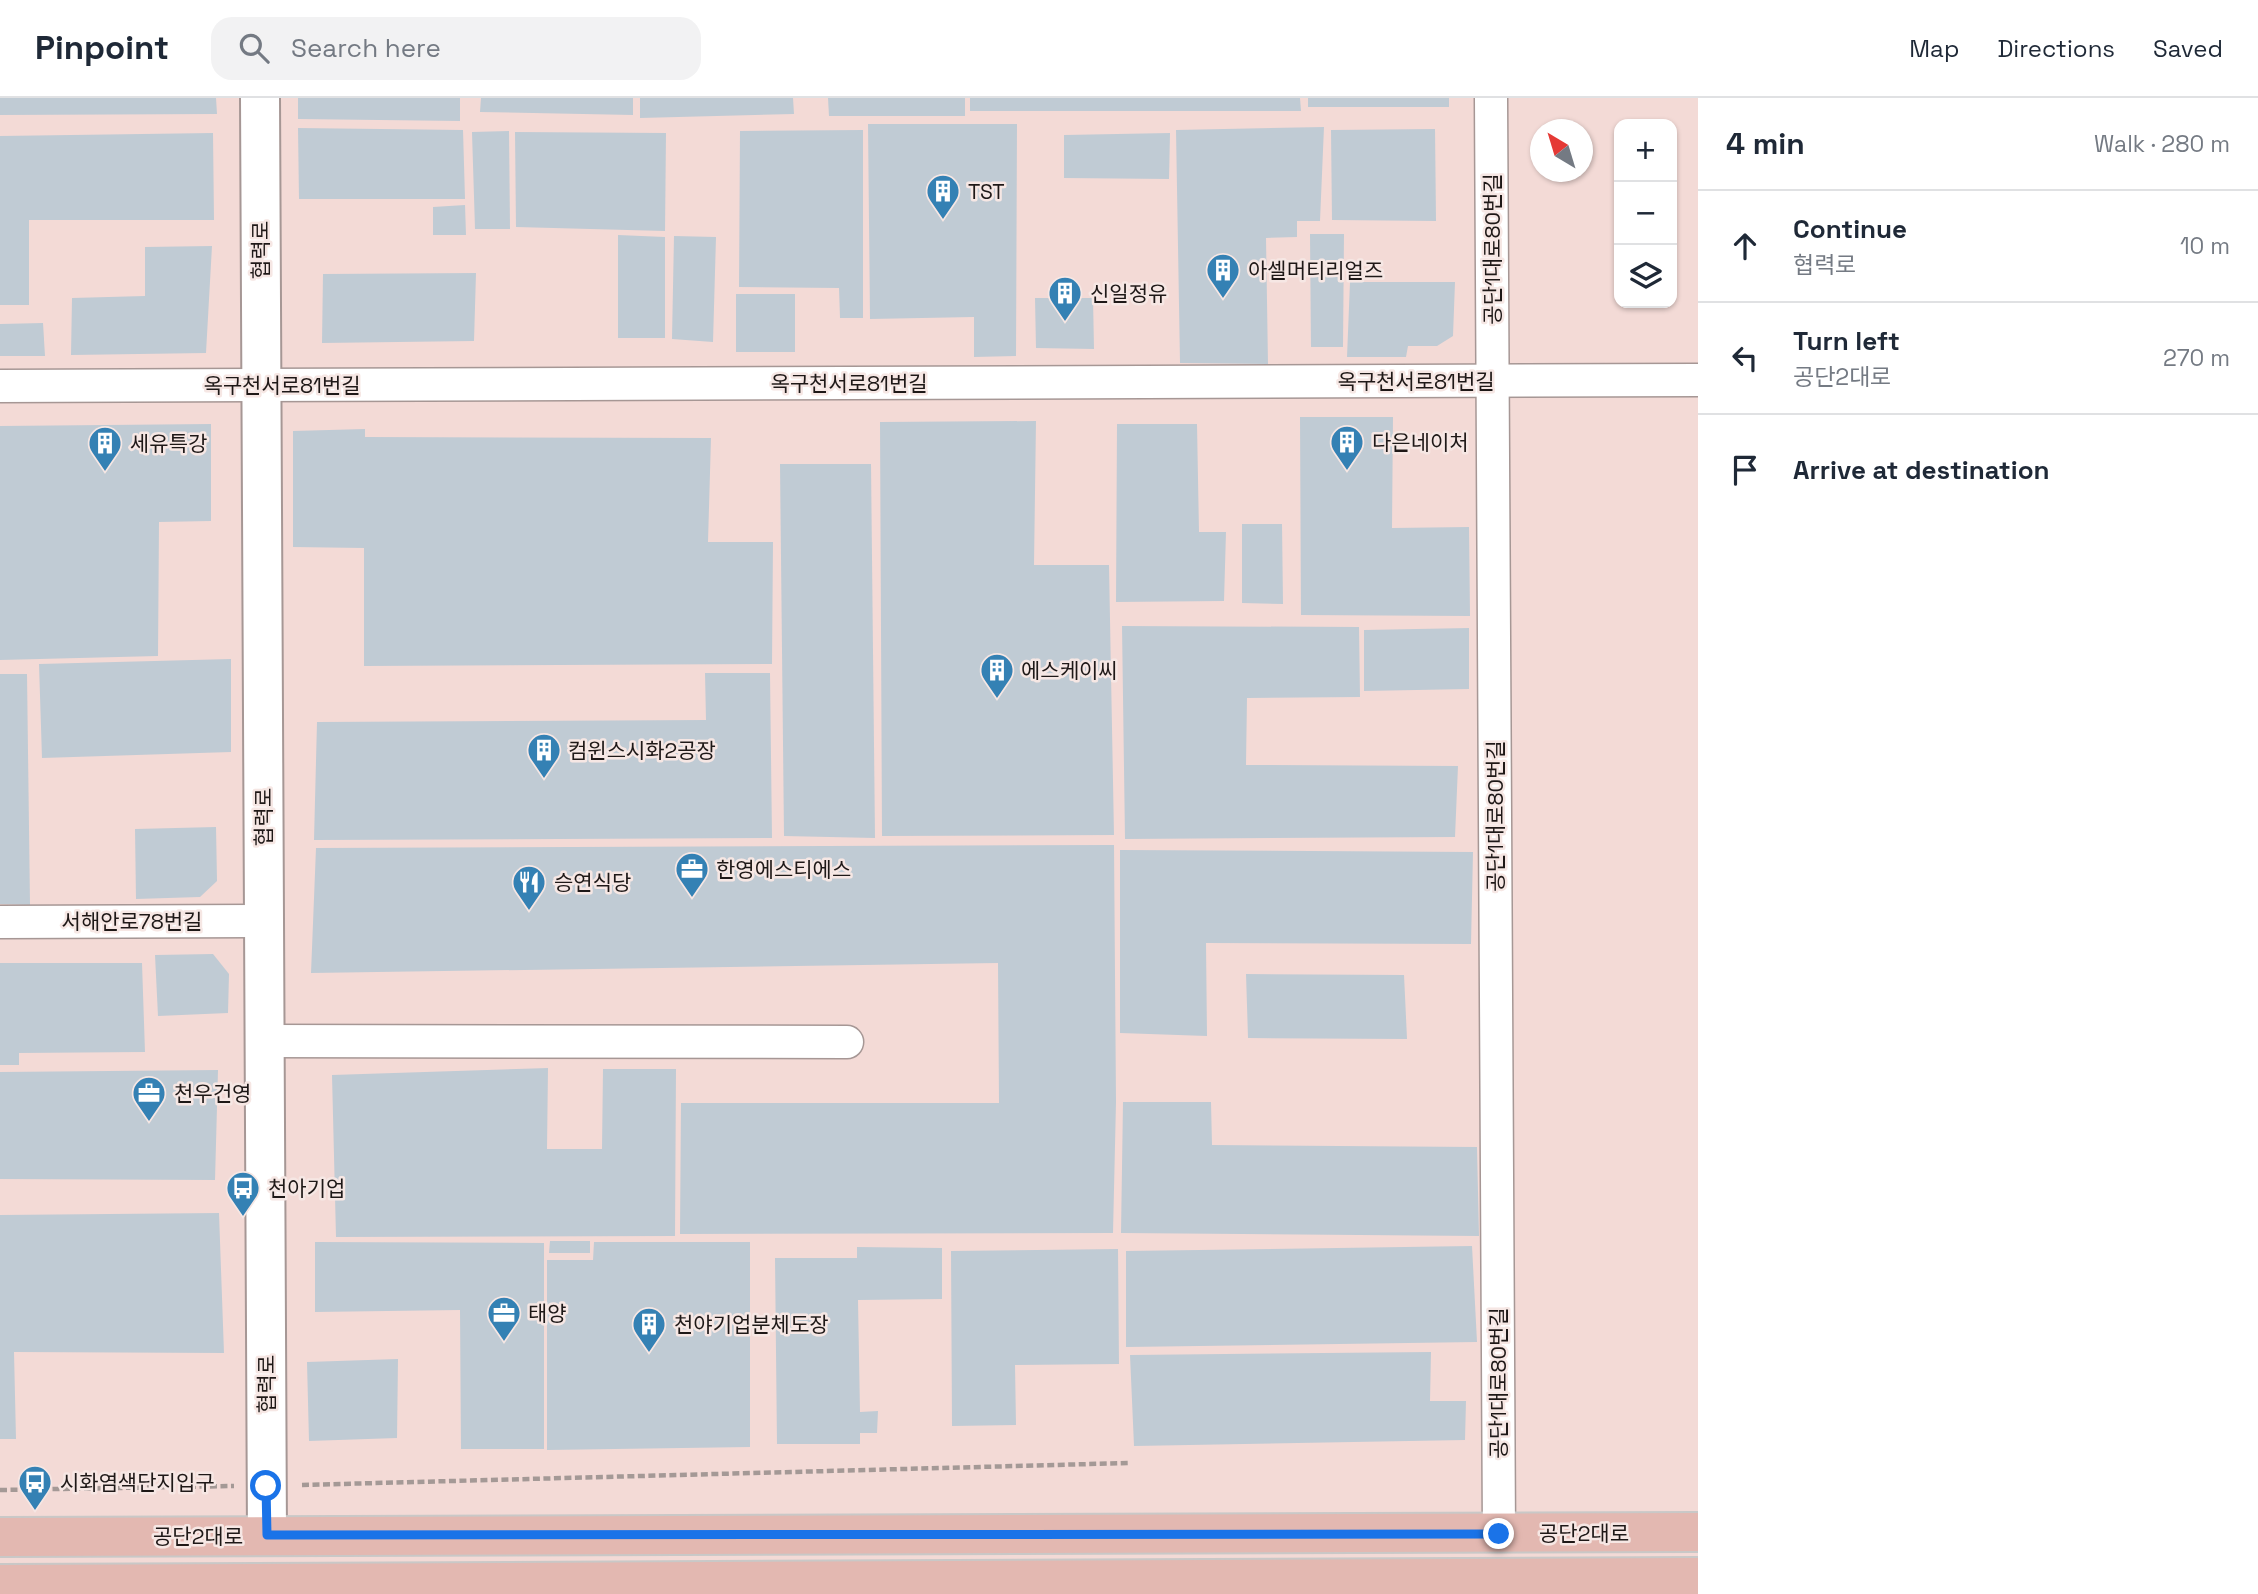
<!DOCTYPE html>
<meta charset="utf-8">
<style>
:root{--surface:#fff;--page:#f2f2f3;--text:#1f2937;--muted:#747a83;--line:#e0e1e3}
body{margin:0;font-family:"Space Grotesk","Noto Sans KR",sans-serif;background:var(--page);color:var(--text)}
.controls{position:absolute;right:21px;top:21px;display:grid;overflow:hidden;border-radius:14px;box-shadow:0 2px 5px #0004}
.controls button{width:63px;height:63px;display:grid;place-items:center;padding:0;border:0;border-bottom:2px solid var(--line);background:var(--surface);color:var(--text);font:35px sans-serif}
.compass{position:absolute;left:1530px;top:21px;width:63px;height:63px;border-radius:50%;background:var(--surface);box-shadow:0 2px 5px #0004;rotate:322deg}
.stop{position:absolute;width:21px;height:21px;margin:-16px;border:5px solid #1a73e8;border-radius:50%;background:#fff}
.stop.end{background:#1a73e8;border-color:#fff;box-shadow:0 2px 7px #0008}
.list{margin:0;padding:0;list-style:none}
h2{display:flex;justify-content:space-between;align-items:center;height:91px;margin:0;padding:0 28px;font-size:30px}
h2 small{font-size:23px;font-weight:400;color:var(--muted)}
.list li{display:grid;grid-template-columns:46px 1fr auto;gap:21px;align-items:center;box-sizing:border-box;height:112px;padding:0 28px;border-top:2px solid var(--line)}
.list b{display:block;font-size:26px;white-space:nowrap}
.list p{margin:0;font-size:23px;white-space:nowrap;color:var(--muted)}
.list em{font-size:23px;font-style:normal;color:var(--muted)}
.icon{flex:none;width:38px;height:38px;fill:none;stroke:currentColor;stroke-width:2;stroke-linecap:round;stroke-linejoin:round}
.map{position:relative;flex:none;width:1698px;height:1496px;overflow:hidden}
header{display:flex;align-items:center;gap:42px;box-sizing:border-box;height:98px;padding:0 35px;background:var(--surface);border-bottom:2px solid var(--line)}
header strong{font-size:33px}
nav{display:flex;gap:38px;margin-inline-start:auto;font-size:24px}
.search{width:490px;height:63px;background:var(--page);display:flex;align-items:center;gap:18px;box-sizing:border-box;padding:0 24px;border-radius:21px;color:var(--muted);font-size:26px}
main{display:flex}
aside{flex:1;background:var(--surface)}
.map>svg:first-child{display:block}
.built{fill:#f3dad6;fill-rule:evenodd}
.building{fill:#c0cbd4}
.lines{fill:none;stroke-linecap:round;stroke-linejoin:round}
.minor-casing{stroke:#a69795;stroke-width:35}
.tertiary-casing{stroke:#a69795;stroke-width:42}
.primary-casing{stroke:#c9c8c7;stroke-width:42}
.path{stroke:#a49996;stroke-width:4.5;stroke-dasharray:7 3.5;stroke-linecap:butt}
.minor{stroke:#fff;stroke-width:32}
.tertiary{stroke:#fff;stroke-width:38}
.primary{stroke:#e3b8b1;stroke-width:38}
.route{stroke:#1a73e8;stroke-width:9}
.labels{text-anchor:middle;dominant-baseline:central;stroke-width:5;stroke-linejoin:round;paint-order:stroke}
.poi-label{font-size:21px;fill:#1e1817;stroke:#f6e7e4;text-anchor:start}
.street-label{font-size:21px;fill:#1e1817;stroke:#f6e7e4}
</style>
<header>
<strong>Pinpoint</strong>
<div class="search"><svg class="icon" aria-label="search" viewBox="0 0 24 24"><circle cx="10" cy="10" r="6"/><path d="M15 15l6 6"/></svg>Search here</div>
<nav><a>Map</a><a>Directions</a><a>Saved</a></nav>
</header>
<main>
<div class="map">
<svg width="1698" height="1496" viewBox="0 0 1698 1496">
<rect width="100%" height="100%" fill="#f6e7e4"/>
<path class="built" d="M0,0H1698V1496H0ZM1619,26H1672V205H1619ZM1540,32H1582V74H1540Z"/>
<g class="building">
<polygon points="0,0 216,0 217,16 0,17"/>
<polygon points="298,0 460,0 460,23 298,21"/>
<polygon points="481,0 633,0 633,17 480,14"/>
<polygon points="640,0 793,0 794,16 640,20"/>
<polygon points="828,0 965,0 965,18 829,18"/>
<polygon points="970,0 1300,0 1301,13 970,13"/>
<rect x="1308" y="0" width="141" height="9"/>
<polygon points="868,26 1017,26 1016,258 974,259 974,219 870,221"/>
<polygon points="1324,29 1320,123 1297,123 1297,139 1266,140 1268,266 1180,265 1176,32"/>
<polygon points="298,30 463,32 465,101 299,101"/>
<polygon points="1435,31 1436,123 1332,122 1331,32"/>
<polygon points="863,32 863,220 840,220 839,190 739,189 740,33"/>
<polygon points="509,33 510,131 475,131 472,34"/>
<polygon points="515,34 666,35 665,133 516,129"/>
<polygon points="213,35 214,122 29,122 29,207 0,207 0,38"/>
<polygon points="1170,35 1169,81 1064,80 1064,37"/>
<polygon points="465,107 466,137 433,137 433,109"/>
<polygon points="1310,136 1344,136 1343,249 1311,249"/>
<polygon points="618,137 665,139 665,240 618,240"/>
<polygon points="674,138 716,139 713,244 672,241"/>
<polygon points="212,148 206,255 71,257 72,200 145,198 145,149"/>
<polygon points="476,175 474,243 322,245 323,176"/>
<polygon points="1350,184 1455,184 1453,238 1437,248 1408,248 1406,259 1347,259"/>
<rect x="736" y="196" width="59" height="58"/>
<polygon points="1035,200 1093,200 1094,251 1036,250"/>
<polygon points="43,225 45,258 0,258 0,226"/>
<polygon points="1300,319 1393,319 1392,430 1469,429 1470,518 1301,517"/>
<polygon points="1036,323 1034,467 1109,467 1114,737 882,738 880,324"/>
<polygon points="211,326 211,423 159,424 158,558 0,562 0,328"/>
<polygon points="1117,326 1197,326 1199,434 1226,434 1224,503 1116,504"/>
<polygon points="365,331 365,339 711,340 708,444 773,444 772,566 364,568 364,450 293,449 293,333"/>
<polygon points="780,366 871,366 875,740 784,738"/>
<polygon points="1242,426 1282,426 1283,506 1242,505"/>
<polygon points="1122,528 1359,529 1360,599 1247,600 1246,667 1458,668 1455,739 1125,741"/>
<polygon points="1469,530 1469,591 1364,593 1364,532"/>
<polygon points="231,561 231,654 42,660 39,566"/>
<polygon points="705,575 770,575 772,740 314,742 317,624 706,622"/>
<polygon points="0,576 27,576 30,807 0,806"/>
<polygon points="216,729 217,783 200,799 136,801 135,731"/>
<polygon points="1114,747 1116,1004 1113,1135 680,1136 681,1005 999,1005 998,865 311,875 316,750"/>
<polygon points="1120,752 1473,754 1471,846 1206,845 1207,938 1120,935"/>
<polygon points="213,856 229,876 228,915 158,918 155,857"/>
<polygon points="0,865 142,865 145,954 19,955 19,967 0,967"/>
<polygon points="1246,876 1404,877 1407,941 1248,940"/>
<polygon points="548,970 547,1051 602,1051 603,971 676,971 675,1138 336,1139 332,977"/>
<polygon points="218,972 215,1082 0,1081 0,974"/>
<polygon points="1123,1004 1211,1004 1212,1047 1477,1049 1479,1138 1121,1135"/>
<polygon points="219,1115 224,1255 14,1254 16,1341 0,1341 0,1117"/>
<polygon points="550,1143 590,1143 590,1155 549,1155"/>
<polygon points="315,1144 544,1145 544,1351 461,1351 460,1212 315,1214"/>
<polygon points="594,1144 750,1144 750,1349 547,1352 547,1162 593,1162"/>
<polygon points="1472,1148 1477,1244 1126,1249 1126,1153"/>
<polygon points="857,1149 942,1150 942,1201 858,1202 860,1314 878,1313 877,1335 860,1335 860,1346 777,1346 775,1160 857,1160"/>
<polygon points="1118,1151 1119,1266 1015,1267 1016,1327 952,1328 951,1153"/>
<polygon points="1431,1254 1430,1303 1466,1303 1465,1342 1134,1348 1130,1257"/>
<polygon points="398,1261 397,1340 309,1343 307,1264"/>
</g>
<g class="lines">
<defs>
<g id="minor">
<polyline points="1491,0 1499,1436"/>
<polyline points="0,288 1698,282"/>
<polyline points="0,824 263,823"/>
<polyline points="264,943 847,944"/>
</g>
<polyline id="tertiary" points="260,0 267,1437"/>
<g id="primary">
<polyline points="0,1439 1698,1434"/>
<polyline points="0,1486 1698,1479"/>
</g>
</defs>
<use href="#minor" class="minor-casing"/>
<use href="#tertiary" class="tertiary-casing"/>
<use href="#primary" class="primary-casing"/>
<g class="path">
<polyline points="302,1387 1129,1365"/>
<polyline points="0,1392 234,1388"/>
</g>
<use href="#minor" class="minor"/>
<use href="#tertiary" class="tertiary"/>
<use href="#primary" class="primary"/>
</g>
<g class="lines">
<polyline class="route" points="266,1388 267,1437 1499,1436"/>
</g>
<defs>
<symbol id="building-pin" viewBox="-11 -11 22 30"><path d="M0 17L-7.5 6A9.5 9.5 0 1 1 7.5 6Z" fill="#3481b4" stroke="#f6e7e4"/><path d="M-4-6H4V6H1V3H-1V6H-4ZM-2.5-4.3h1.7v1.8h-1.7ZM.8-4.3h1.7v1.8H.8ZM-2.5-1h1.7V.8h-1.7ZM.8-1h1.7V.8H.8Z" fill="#fff"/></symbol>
<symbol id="office-pin" viewBox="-11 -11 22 30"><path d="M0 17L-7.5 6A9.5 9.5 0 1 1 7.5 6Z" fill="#3481b4" stroke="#f6e7e4"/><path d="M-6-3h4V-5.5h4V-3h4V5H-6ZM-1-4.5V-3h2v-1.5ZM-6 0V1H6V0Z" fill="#fff"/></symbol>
<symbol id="restaurant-pin" viewBox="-11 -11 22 30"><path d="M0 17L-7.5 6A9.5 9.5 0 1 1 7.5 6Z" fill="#3481b4" stroke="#f6e7e4"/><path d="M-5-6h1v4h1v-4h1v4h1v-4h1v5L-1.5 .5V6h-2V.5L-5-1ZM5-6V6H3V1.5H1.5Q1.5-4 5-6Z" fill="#fff"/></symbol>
<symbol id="bus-pin" viewBox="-11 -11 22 30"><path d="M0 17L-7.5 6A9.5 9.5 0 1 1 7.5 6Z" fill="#3481b4" stroke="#f6e7e4"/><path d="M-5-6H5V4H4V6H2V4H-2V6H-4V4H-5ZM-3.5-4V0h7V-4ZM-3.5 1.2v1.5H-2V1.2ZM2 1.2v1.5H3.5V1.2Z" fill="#fff"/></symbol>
</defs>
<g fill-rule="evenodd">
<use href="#building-pin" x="924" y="74" width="38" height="52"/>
<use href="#building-pin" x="1204" y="153" width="38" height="52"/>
<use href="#building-pin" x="1046" y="176" width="38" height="52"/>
<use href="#building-pin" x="1328" y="325" width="38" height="52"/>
<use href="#building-pin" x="86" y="326" width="38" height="52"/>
<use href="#building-pin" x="978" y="553" width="38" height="52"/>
<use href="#building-pin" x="525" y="633" width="38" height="52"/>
<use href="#office-pin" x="673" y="752" width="38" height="52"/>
<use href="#restaurant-pin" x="510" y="765" width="38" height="52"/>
<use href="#office-pin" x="130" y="976" width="38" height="52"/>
<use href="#bus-pin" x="224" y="1071" width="38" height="52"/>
<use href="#office-pin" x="485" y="1196" width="38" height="52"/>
<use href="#building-pin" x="630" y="1207" width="38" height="52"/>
<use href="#bus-pin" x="16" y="1365" width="38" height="52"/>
</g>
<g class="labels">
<g class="poi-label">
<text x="968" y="93">TST</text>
<text x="1248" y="172">아셀머티리얼즈</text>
<text x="1090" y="195">신일정유</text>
<text x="1372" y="344">다은네이처</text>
<text x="130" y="345">세유특강</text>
<text x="1021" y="572">에스케이씨</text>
<text x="568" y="652">컴윈스시화2공장</text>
<text x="716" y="771">한영에스티에스</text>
<text x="554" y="784">승연식당</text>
<text x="174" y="995">천우건영</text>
<text x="268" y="1090">천아기업</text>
<text x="528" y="1215">태양</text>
<text x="674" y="1226">천야기업분체도장</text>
<text x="60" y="1384">시화염색단지입구</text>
</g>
<g class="street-label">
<text transform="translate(1492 151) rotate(-90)">공단1대로80번길</text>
<text transform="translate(260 152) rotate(-90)">협력로</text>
<text x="1416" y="283">옥구천서로81번길</text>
<text x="849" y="285">옥구천서로81번길</text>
<text x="282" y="287">옥구천서로81번길</text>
<text transform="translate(1495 718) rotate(-90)">공단1대로80번길</text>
<text transform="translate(263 719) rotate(-90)">협력로</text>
<text x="132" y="823">서해안로78번길</text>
<text transform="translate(1498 1285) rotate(-90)">공단1대로80번길</text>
<text transform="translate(266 1286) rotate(-90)">협력로</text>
<text x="1584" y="1435">공단2대로</text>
<text x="198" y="1438">공단2대로</text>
</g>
</g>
</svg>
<div class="controls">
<button>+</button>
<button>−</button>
<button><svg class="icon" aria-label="layers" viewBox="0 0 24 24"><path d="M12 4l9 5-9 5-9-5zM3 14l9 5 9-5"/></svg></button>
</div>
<svg class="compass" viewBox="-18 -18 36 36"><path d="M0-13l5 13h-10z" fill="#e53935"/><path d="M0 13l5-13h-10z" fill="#747a83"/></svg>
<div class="stop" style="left:266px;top:1388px"></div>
<div class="stop end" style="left:1499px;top:1436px"></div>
</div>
<aside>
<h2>4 min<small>Walk · 280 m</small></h2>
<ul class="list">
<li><svg class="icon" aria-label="ahead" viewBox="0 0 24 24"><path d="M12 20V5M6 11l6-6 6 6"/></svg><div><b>Continue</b><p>협력로</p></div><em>10 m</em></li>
<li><svg class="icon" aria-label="left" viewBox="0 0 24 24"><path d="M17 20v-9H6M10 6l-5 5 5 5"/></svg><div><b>Turn left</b><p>공단2대로</p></div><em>270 m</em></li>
<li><svg class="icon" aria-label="arrive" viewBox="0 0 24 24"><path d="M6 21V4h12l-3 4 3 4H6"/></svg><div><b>Arrive at destination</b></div></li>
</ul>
</aside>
</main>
